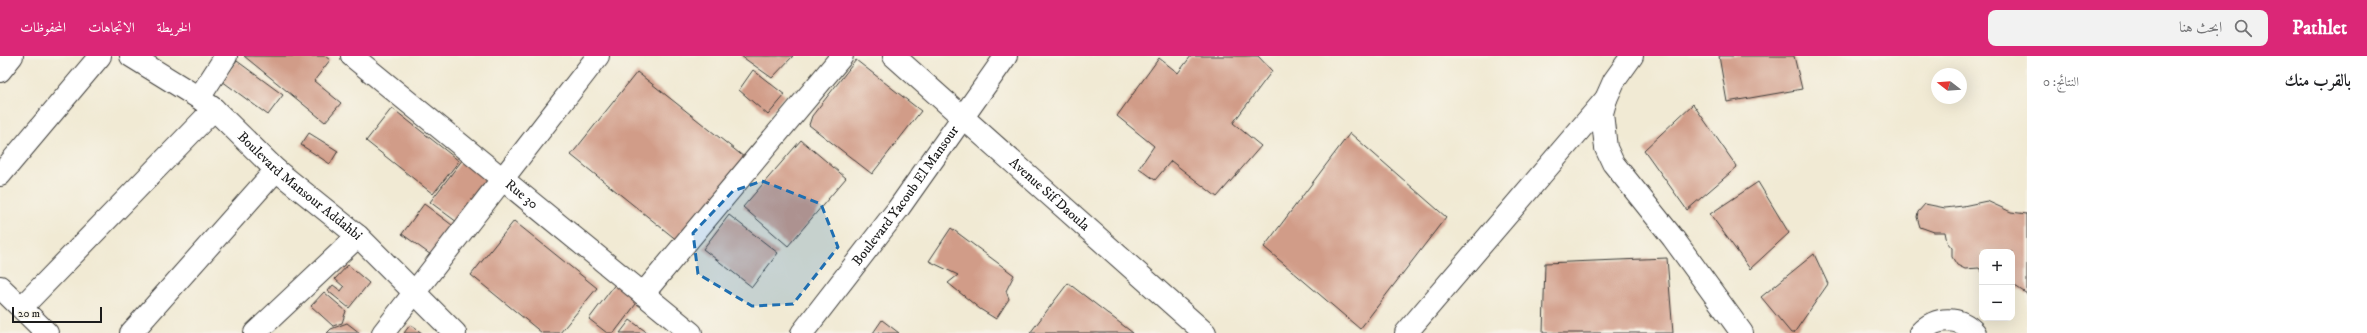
<!DOCTYPE html>
<html lang="ar">
<meta charset="utf-8">
<style>
:root{--surface:#fff;--page:#f2f2f2;--text:#202124;--muted:#757577;--line:#e0e0e0;--accent:#db2777}
body{margin:0;font-family:"IM FELL DW Pica",Amiri,serif;background:var(--page);color:var(--text);direction:rtl}
.controls{position:absolute;right:12px;bottom:12px;display:grid;overflow:hidden;border-radius:8px;box-shadow:0 4px 16px #0002}
.controls button{width:36px;height:36px;display:grid;place-items:center;padding:0;border:0;border-bottom:1px solid var(--line);background:var(--surface);color:var(--text);font:20px sans-serif}
.compass{position:absolute;left:1931px;top:12px;width:36px;height:36px;border-radius:50%;background:var(--surface);box-shadow:0 4px 16px #0002;rotate:287deg}
.scale{position:absolute;left:12px;bottom:10px;width:90px;box-sizing:border-box;padding-left:4px;border:2px solid #1c1c1c;border-top:0;font-size:11px;line-height:14px;white-space:nowrap;color:#1c1c1c;-webkit-text-stroke:3px #f7f3e8;paint-order:stroke}
.list{margin:0;padding:0;list-style:none}
h2{display:flex;justify-content:space-between;align-items:center;height:52px;margin:0;padding:0 16px;font-size:17px}
h2 small{font-size:13px;font-weight:400;color:var(--muted)}
.icon{flex:none;width:22px;height:22px;fill:none;stroke:currentColor;stroke-width:2;stroke-linecap:round;stroke-linejoin:round}
.map{position:relative;flex:none;width:2027px;height:277px;overflow:hidden;direction:ltr}
header{display:flex;align-items:center;gap:24px;box-sizing:border-box;height:56px;padding:0 20px;background:var(--accent);color:#fff}
header strong{font-size:19px}
nav{display:flex;gap:22px;margin-inline-start:auto;font-size:14px}
.search{width:280px;height:36px;background:var(--page);display:flex;align-items:center;gap:10px;box-sizing:border-box;padding:0 14px;border-radius:8px;color:var(--muted);font-size:15px}
main{display:flex}
aside{flex:1;background:var(--surface)}
.map>svg:first-child{display:block}
.building{fill:#d19c88}
.lines{fill:none;stroke-linecap:round;stroke-linejoin:round}
.minor-casing{stroke:#3c3b38;stroke-width:24}
.primary-casing{stroke:#3c3b38;stroke-width:24}
.minor{stroke:#fff;stroke-width:22}
.primary{stroke:#fff;stroke-width:22}
.marked{fill:#1f6fb2;fill-opacity:0.2;stroke:#1f6fb2;stroke-width:3;stroke-dasharray:8 5;stroke-linejoin:round}
.labels{text-anchor:middle;dominant-baseline:central;stroke-width:3.5;stroke-linejoin:round;paint-order:stroke}
.street-label{font-size:14px;fill:#1c1c1c;stroke:#f7f3e8}
</style>
<header>
<strong>Pathlet</strong>
<div class="search"><svg class="icon" aria-label="search" viewBox="0 0 24 24"><circle cx="10" cy="10" r="6"/><path d="M15 15l6 6"/></svg>ابحث هنا</div>
<nav><a>الخريطة</a><a>الاتجاهات</a><a>المحفوظات</a></nav>
</header>
<main>
<aside>
<h2>بالقرب منك<small>النتائج: 0</small></h2>
<ul class="list">
</ul>
</aside>
<div class="map">
<svg width="2027" height="277" viewBox="0 0 2027 277">
<rect width="100%" height="100%" fill="#f7f3e8"/>
<filter id="ink" filterUnits="userSpaceOnUse"><feTurbulence type="fractalNoise" baseFrequency=".025" numOctaves="2"/><feDisplacementMap in="SourceGraphic" scale="8" xChannelSelector="R" yChannelSelector="G"/><feConvolveMatrix kernelMatrix="1 2 1 2 8 2 1 2 1" color-interpolation-filters="sRGB"/></filter>
<filter id="wash" filterUnits="userSpaceOnUse"><feTurbulence type="fractalNoise" baseFrequency=".012" numOctaves="4" result="noise"/><feDisplacementMap in="SourceGraphic" scale="16" xChannelSelector="R" yChannelSelector="G"/><feGaussianBlur stdDeviation="0.9" result="paint"/><feColorMatrix in="noise" values="0 0 0 0 0 0 0 0 0 0 0 0 0 0 0 0 0 1.4 0 .05"/><feComposite in="paint" operator="in"/></filter>
<g filter="url(#wash)">
<rect width="100%" height="100%" fill="#f1ead4"/>
<g id="blocks">
<g class="building">
<polygon points="244,0 325,0 330,4 314,25 341,47 325,66"/>
<polygon points="741,0 793,0 772,22"/>
<polygon points="1191,0 1258,0 1272,15 1233,67 1261,90 1217,141 1171,105 1155,124 1139,112 1154,90 1117,60 1159,2 1178,17"/>
<polygon points="1719,0 1794,0 1802,33 1727,46"/>
<polygon points="856,4 921,55 872,118 809,69 812,60"/>
<polygon points="237,5 283,39 268,59 222,25"/>
<polygon points="753,14 785,39 768,59 739,34"/>
<polygon points="637,16 749,105 683,189 571,99"/>
<polygon points="1693,48 1737,111 1687,154 1644,94"/>
<polygon points="392,52 459,105 433,138 366,85"/>
<polygon points="309,77 338,95 330,108 301,89"/>
<polygon points="1350,77 1446,161 1360,273 1264,191"/>
<polygon points="801,84 846,122 788,190 743,151"/>
<polygon points="463,103 493,127 461,169 430,146"/>
<polygon points="1758,126 1789,177 1750,213 1710,158"/>
<polygon points="1987,145 2011,156 2027,158 2027,238 2012,228 2012,196 1982,196 1982,216 1979,212 1965,213 1957,209 1952,201 1952,192 1947,186 1945,176 1934,176 1920,171 1917,161 1918,156 1925,148 1945,152 1963,150"/>
<polygon points="424,148 460,175 438,204 402,178"/>
<polygon points="729,159 778,197 752,231 703,193"/>
<polygon points="514,165 597,232 560,277 542,277 471,219"/>
<polygon points="951,172 1014,219 1006,235 1009,243 996,263 980,253 948,227 958,219 929,205"/>
<polygon points="1814,198 1828,228 1794,277 1791,277 1761,241"/>
<polygon points="1667,202 1673,277 1543,277 1545,207"/>
<polygon points="348,209 369,227 349,252 328,235 333,229 341,235 344,231 335,223"/>
<polygon points="616,227 639,244 614,277 607,277 589,263"/>
<polygon points="1068,227 1133,277 1030,277"/>
<polygon points="324,236 346,255 342,267 333,270 311,250"/>
<polygon points="630,264 648,277 620,277"/>
<polygon points="882,264 899,277 873,277"/>
<polygon points="347,267 360,277 327,277 331,273"/>
<polygon points="410,269 422,277 404,277"/>
</g>
</g>
</g>
<g filter="url(#ink)">
<use href="#blocks" fill-opacity="0" stroke="#3c3b38" stroke-width="1"/>
<g class="lines">
<defs>
<g id="minor">
<path id="s1" d="M131,0L199,42L214,53L276,114L358,180L455,277"/>
<path id="s2" d="M352,0L691,277"/>
<path id="s3" d="M894,0L1205,277"/>
<polyline points="1632,0 1614,25 1606,43 1602,57 1606,92 1613,107 1673,182 1742,277"/>
<polyline points="199,42 226,0"/>
<polyline points="0,119 100,0"/>
<polyline points="0,231 47,277"/>
<polyline points="643,238 842,0"/>
<polyline points="22,251 214,53"/>
<polyline points="131,277 276,114"/>
<polyline points="255,277 358,180"/>
<polyline points="383,277 598,0"/>
<path id="s4" d="M802,277L898,153L1006,0"/>
<polyline points="1406,277 1606,43"/>
<path d="M1920,277C1936,260 1960,260 1975,277"/>
</g>
<polyline id="primary" points="0,15 12,0"/>
</defs>
<use href="#minor" class="minor-casing"/>
<use href="#primary" class="primary-casing"/>
<use href="#minor" class="minor"/>
<use href="#primary" class="primary"/>
</g>
</g>
<path class="marked" d="M762,125L821,148L838,191L793,248L752,250L698,218L693,177L733,135Z"/>
<g class="labels">
<g class="street-label">
<text stroke="none"><textPath href="#s1" startOffset="214">Boulevard Mansour Addahbi</textPath></text>
<text stroke="none"><textPath href="#s2" startOffset="219">Rue 30</textPath></text>
<text stroke="none"><textPath href="#s3" startOffset="208">Avenue Sif Daoula</textPath></text>
<text stroke="none"><textPath href="#s4" startOffset="172">Boulevard Yacoub El Mansour</textPath></text>
</g>
</g>
</svg>
<div class="controls">
<button>+</button>
<button>−</button>
</div>
<svg class="compass" viewBox="-18 -18 36 36"><path d="M0-13l5 13h-10z" fill="#e53935"/><path d="M0 13l5-13h-10z" fill="#757577"/></svg>
<div class="scale">20 m</div>
</div>
</main>
